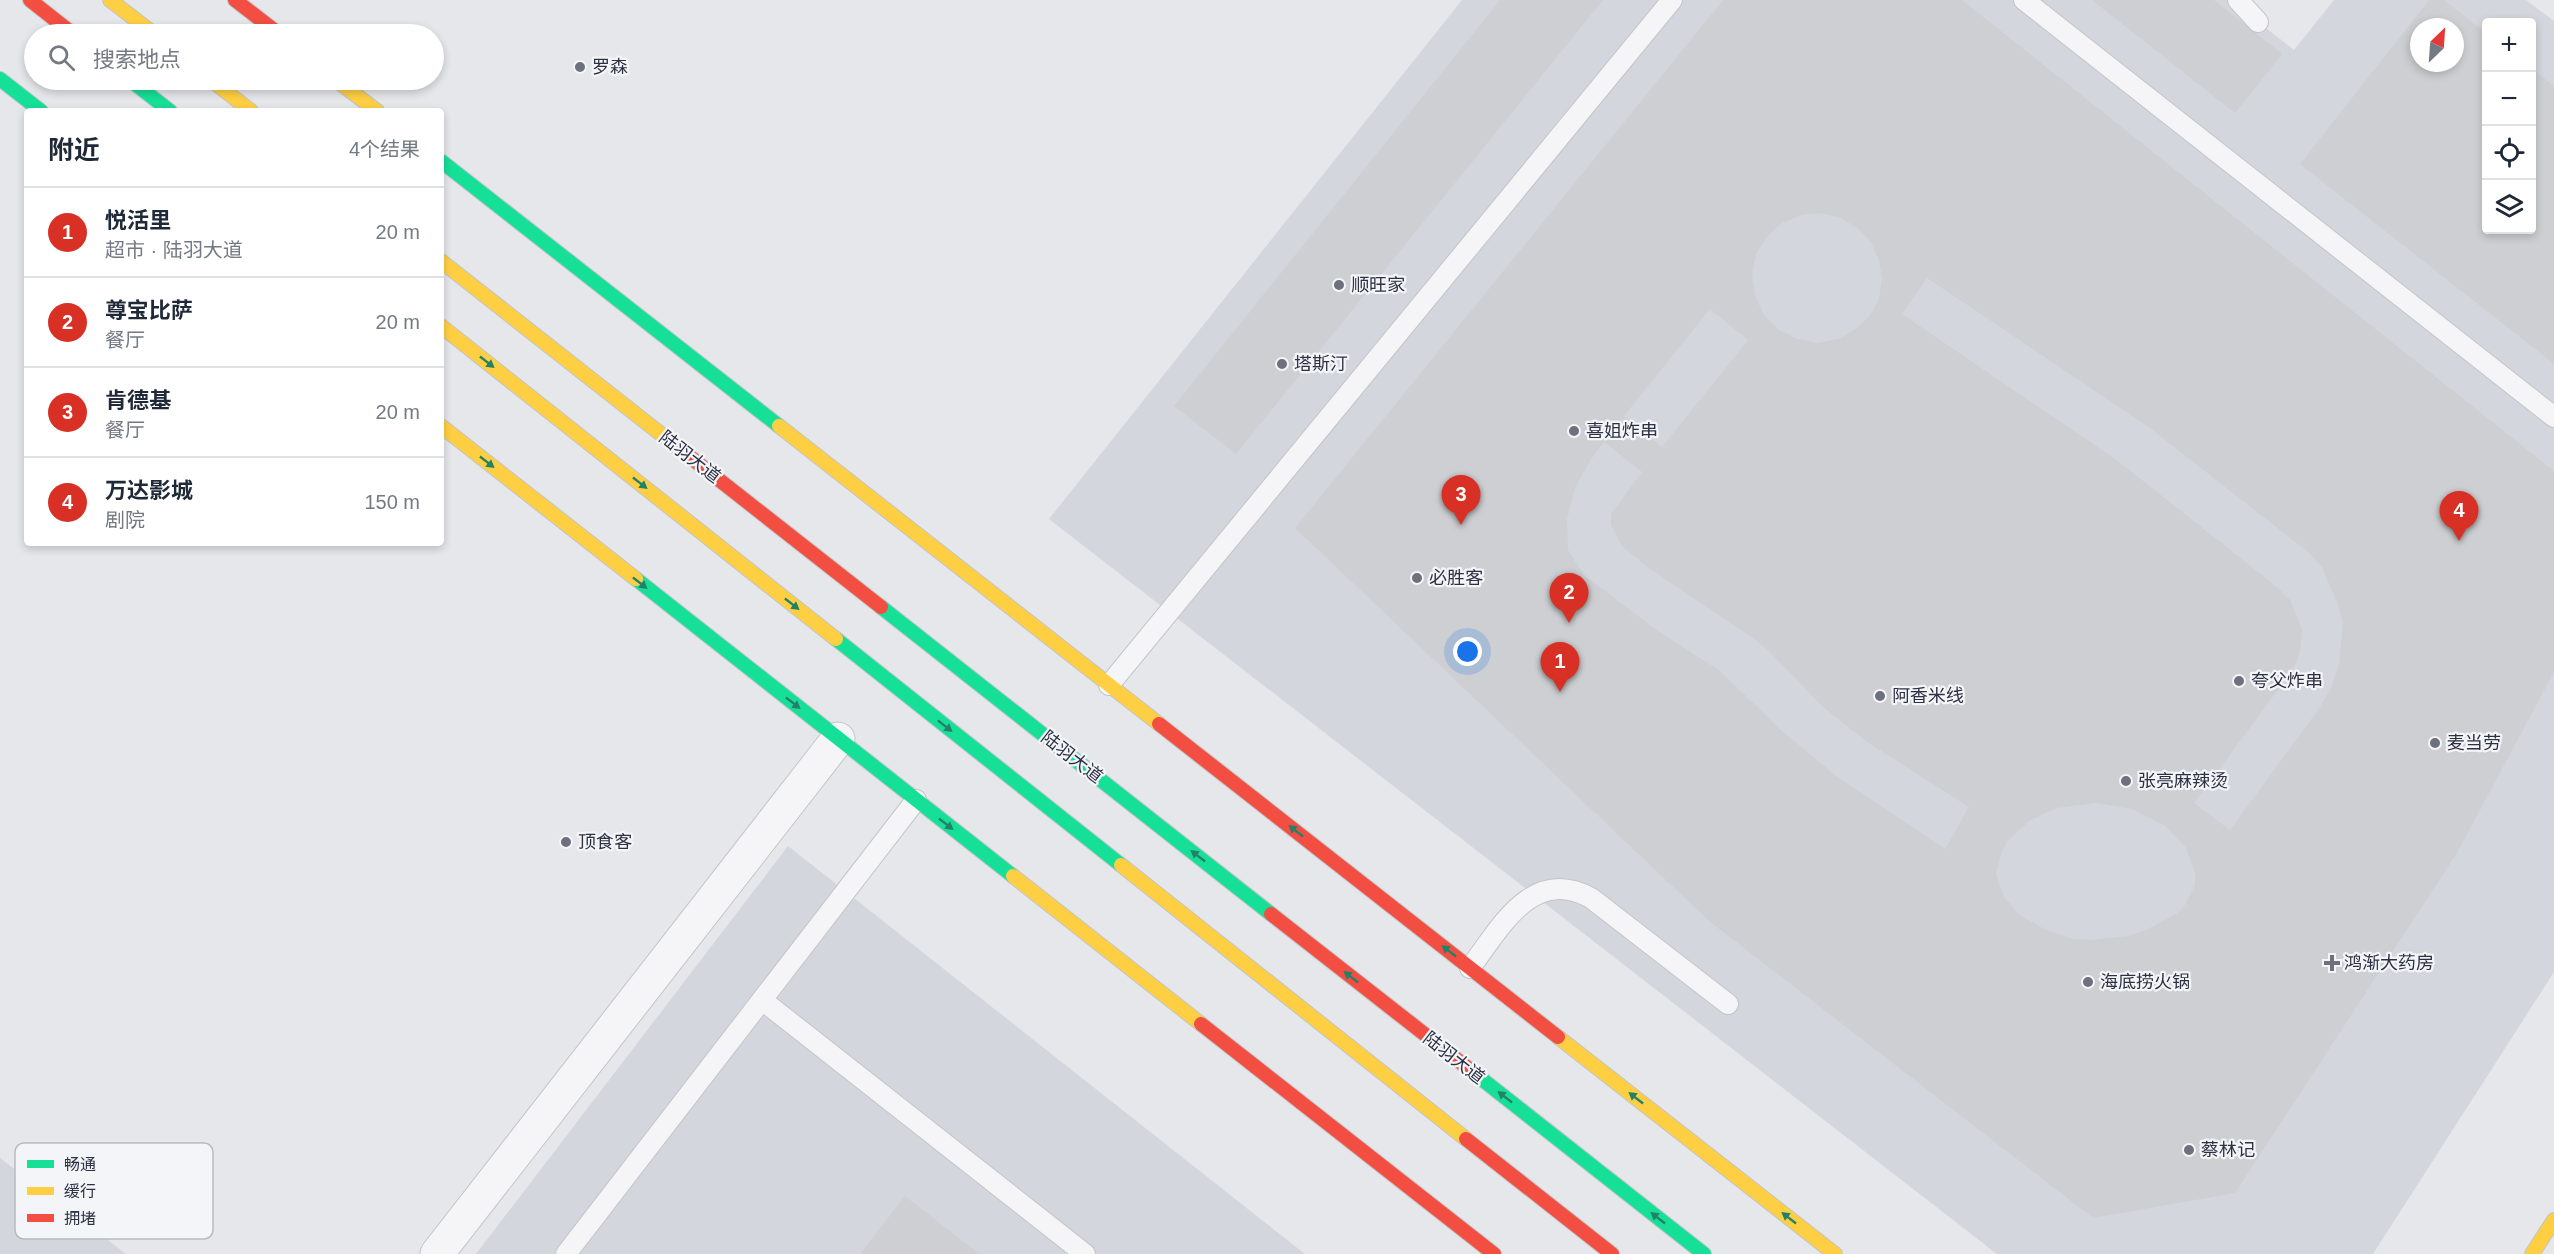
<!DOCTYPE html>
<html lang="zh">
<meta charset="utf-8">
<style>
:root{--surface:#fff;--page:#f6f6f7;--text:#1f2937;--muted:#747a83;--line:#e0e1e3;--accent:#d93025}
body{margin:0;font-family:Arial,"Noto Sans SC",sans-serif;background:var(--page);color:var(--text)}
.controls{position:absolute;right:18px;top:18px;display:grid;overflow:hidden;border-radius:6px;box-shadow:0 3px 9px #0003}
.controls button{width:54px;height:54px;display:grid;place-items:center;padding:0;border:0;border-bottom:2px solid var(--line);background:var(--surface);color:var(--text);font:30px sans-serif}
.compass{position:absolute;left:2410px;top:18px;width:54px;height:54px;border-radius:50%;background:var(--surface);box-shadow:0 3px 9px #0003;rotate:25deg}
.you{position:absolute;left:1468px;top:652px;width:21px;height:21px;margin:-15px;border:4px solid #fff;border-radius:50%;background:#1a73e8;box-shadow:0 0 0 9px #1a73e833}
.badge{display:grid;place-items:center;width:39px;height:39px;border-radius:50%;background:var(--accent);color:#fff;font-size:20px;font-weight:700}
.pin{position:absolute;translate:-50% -50px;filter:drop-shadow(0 2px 3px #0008)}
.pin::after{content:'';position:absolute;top:32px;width:21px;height:18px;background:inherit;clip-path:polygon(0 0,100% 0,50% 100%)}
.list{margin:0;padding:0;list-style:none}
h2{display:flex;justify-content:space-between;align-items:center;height:78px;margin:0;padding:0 24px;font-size:26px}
h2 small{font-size:20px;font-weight:400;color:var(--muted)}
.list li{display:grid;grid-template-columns:39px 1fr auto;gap:18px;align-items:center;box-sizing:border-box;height:90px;padding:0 24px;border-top:2px solid var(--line)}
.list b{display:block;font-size:22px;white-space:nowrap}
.list p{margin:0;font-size:20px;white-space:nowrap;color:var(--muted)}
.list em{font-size:20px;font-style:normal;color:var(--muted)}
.icon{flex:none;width:33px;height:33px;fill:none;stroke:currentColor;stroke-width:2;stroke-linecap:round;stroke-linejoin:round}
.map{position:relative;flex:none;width:2554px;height:1254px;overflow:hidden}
.search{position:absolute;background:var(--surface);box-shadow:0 3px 9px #0003;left:24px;top:24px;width:420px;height:66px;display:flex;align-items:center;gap:15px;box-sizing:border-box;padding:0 21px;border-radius:33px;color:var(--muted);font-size:22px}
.panel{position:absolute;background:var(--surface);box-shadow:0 3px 9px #0003;left:24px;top:108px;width:420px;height:438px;border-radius:6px}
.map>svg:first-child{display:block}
.built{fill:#d4d6dd;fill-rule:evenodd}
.building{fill:#cecfd2;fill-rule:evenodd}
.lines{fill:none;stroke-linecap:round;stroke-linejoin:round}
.lane-casing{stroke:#c3c5c8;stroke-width:22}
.street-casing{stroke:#c3c5c8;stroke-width:35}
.fast-casing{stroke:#c2c4c7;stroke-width:16}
.slow-casing{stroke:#c2c4c7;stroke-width:16}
.jam-casing{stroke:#c2c4c7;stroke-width:16}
.lane{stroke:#f5f5f7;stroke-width:20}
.street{stroke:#f5f5f7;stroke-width:33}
.fast{stroke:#16e098;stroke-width:14}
.slow{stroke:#ffcf43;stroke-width:14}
.jam{stroke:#f24e42;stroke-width:14}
.oneway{fill:#238069}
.poi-dot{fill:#6d717d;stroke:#f4f5f8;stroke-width:2}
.labels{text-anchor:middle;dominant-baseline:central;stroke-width:4.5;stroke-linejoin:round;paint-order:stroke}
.poi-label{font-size:18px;fill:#2d3243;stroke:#f4f5f8;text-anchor:start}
.street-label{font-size:18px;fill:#2d3243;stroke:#f4f5f8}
.key{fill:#f4f5f8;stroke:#b8bac2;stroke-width:1.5}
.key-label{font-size:16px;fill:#2d3243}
</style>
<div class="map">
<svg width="2554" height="1254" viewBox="0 0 2554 1254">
<rect width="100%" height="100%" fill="#e5e7ea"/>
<g class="built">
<path d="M1462,0H2230L2294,50L2334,0H2526L2554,21V972L2373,1254H1997L1049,519ZM2486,22H2532V230H2486ZM2419,27H2455V63H2419Z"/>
<polygon points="788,846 1305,1254 476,1254"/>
<polygon points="0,1158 126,1254 0,1254"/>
</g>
<g class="building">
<polygon points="1500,0 1603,0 1236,454 1174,406"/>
<path d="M1723,0H1962L2554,471V672L2457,853L2235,1193L2093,1218L1709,921L1295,528ZM1821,213L1841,218L1857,228L1871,242L1879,260L1882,279L1879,299L1870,315L1856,329L1839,339L1818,343L1798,339L1779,330L1764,315L1755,296L1752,275L1756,254L1767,237L1782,223L1802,215ZM1927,278L2146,425L2308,552L2322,567L2339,607L2343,624L2339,664L2332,686L2318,710L2230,830L2194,803L2289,675L2298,659L2301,645L2302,629L2290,600L2277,587L2118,461L1902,314ZM1710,309L1748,340L1662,447L1624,416ZM1604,442L1642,472L1611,514V525L1622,546L1646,566L1753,638L1770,652L1822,706L1867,742L1969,807L1945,849L1836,776L1781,730L1719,670L1658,631L1584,575L1568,550L1567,519L1575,488L1591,459ZM2096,803L2132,809L2165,826L2186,848L2195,873V885L2185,905L2176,914L2146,930L2129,936L2092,940L2073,939L2044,929L2020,915L2004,897L1996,874L2002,851L2008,841L2029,821L2057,808Z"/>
<polygon points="2092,0 2214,0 2282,54 2235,113"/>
<path d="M2429,0H2444L2486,33V230H2532V69L2554,86V364L2300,164ZM2419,27H2455V63H2419Z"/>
<polygon points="905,1196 979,1254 860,1254"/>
</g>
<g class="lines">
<defs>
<g id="lane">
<polyline points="2024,0 2554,417"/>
<polyline points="2238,0 2258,22"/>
<polyline points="1109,685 1672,0"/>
<path d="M1470,968C1501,927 1532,866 1591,898L1728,1004"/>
<polyline points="762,1000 1085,1254"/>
<polyline points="566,1254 916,800"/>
</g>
<polyline id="street" points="437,1254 838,739"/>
<g id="fast">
<polyline points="0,79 41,111"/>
<polyline points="130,80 170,111"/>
<polyline points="441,161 779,426"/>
<polyline points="636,579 1013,876"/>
<polyline points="881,607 1271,914"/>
<polyline points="836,639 1121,865"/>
<polyline points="1469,1069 1704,1254"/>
</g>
<g id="slow">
<polyline points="110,0 154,34"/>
<polyline points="211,80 251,111"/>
<polyline points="336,80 377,111"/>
<polyline points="441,261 671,442"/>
<polyline points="441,326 836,639"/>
<polyline points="441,426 636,579"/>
<polyline points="779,426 1159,724"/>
<polyline points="1121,865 1466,1139"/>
<polyline points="1013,876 1201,1024"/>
<polyline points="1558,1037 1835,1254"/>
<polyline points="2532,1254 2554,1220"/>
</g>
<g id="jam">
<polyline points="30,0 73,34"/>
<polyline points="235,0 279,34"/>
<polyline points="671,442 881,607"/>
<polyline points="1159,724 1558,1037"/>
<polyline points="1271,914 1469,1069"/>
<polyline points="1201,1024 1494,1254"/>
<polyline points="1466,1139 1612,1254"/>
</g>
</defs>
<use href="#lane" class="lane-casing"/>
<use href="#street" class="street-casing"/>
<use href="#fast" class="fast-casing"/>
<use href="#slow" class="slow-casing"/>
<use href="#jam" class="jam-casing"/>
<use href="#lane" class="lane"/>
<use href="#street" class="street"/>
<use href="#fast" class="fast"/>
<use href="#slow" class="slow"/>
<use href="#jam" class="jam"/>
</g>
<defs><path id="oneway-solid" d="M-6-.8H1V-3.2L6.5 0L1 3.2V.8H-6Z" transform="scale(1.5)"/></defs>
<g class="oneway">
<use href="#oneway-solid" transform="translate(487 362) rotate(38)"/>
<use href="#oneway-solid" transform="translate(487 462) rotate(38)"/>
<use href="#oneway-solid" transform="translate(640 483) rotate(38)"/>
<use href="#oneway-solid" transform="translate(640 583) rotate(38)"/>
<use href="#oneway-solid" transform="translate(792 604) rotate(38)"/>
<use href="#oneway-solid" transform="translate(793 703) rotate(38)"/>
<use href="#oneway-solid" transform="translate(945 726) rotate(38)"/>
<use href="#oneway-solid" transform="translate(946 824) rotate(38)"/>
<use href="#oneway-solid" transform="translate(1296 831) rotate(-142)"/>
<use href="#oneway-solid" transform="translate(1198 856) rotate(-142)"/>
<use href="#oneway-solid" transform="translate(1449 951) rotate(-142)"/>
<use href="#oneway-solid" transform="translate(1351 977) rotate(-142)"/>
<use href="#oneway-solid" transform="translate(1505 1097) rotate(-142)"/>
<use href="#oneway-solid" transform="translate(1636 1098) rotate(-142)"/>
<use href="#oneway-solid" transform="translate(1658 1218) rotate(-142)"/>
<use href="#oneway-solid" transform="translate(1789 1218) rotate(-142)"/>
</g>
<g class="poi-dot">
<circle cx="580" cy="67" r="6"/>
<circle cx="1339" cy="285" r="6"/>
<circle cx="1282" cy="364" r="6"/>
<circle cx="1574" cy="431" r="6"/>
<circle cx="1417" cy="578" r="6"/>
<circle cx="2239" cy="681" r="6"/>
<circle cx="1880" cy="696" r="6"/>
<circle cx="2435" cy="743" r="6"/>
<circle cx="2126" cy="781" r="6"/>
<circle cx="566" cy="842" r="6"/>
<path d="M2329 954h6v6h6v6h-6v6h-6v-6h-6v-6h6z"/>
<circle cx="2088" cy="982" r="6"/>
<circle cx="2189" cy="1150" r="6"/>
</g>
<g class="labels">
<g class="poi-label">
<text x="592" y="67">罗森</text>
<text x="1351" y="285">顺旺家</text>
<text x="1294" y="364">塔斯汀</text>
<text x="1586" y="431">喜姐炸串</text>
<text x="1429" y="578">必胜客</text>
<text x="2251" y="681">夸父炸串</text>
<text x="1892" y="696">阿香米线</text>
<text x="2447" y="743">麦当劳</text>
<text x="2138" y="781">张亮麻辣烫</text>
<text x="578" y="842">顶食客</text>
<text x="2344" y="963">鸿渐大药房</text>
<text x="2100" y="982">海底捞火锅</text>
<text x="2201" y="1150">蔡林记</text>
</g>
<g class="street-label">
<text transform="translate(690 457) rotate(38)">陆羽大道</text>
<text transform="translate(1072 757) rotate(38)">陆羽大道</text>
<text transform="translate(1454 1058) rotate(38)">陆羽大道</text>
</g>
</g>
<rect x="15" y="1143" width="198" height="96" rx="9" class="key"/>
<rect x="27" y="1160" width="27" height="8" fill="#16e098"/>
<rect x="27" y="1187" width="27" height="8" fill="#ffcf43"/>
<rect x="27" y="1214" width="27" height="8" fill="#f24e42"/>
<g class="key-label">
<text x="64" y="1170">畅通</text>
<text x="64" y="1197">缓行</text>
<text x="64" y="1224">拥堵</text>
</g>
</svg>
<div class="controls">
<button>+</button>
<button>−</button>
<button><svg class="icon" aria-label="locate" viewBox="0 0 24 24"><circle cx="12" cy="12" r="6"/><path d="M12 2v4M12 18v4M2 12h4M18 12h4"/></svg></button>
<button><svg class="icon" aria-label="layers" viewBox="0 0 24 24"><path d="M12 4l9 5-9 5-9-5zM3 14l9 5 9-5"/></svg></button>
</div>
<svg class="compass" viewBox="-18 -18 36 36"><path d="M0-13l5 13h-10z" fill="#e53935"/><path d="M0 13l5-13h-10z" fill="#747a83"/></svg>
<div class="you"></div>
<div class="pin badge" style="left:1560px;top:692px">1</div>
<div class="pin badge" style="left:1569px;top:623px">2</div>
<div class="pin badge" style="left:1461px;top:525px">3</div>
<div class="pin badge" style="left:2459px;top:541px">4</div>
<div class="search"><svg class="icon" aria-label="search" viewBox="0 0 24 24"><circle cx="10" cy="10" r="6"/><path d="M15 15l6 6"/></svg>搜索地点</div>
<section class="panel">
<h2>附近<small>4个结果</small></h2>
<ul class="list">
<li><span class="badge">1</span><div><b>悦活里</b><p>超市 · 陆羽大道</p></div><em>20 m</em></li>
<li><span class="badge">2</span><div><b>尊宝比萨</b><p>餐厅</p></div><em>20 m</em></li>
<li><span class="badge">3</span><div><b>肯德基</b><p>餐厅</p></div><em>20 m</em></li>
<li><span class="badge">4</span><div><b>万达影城</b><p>剧院</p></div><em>150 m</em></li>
</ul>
</section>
</div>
